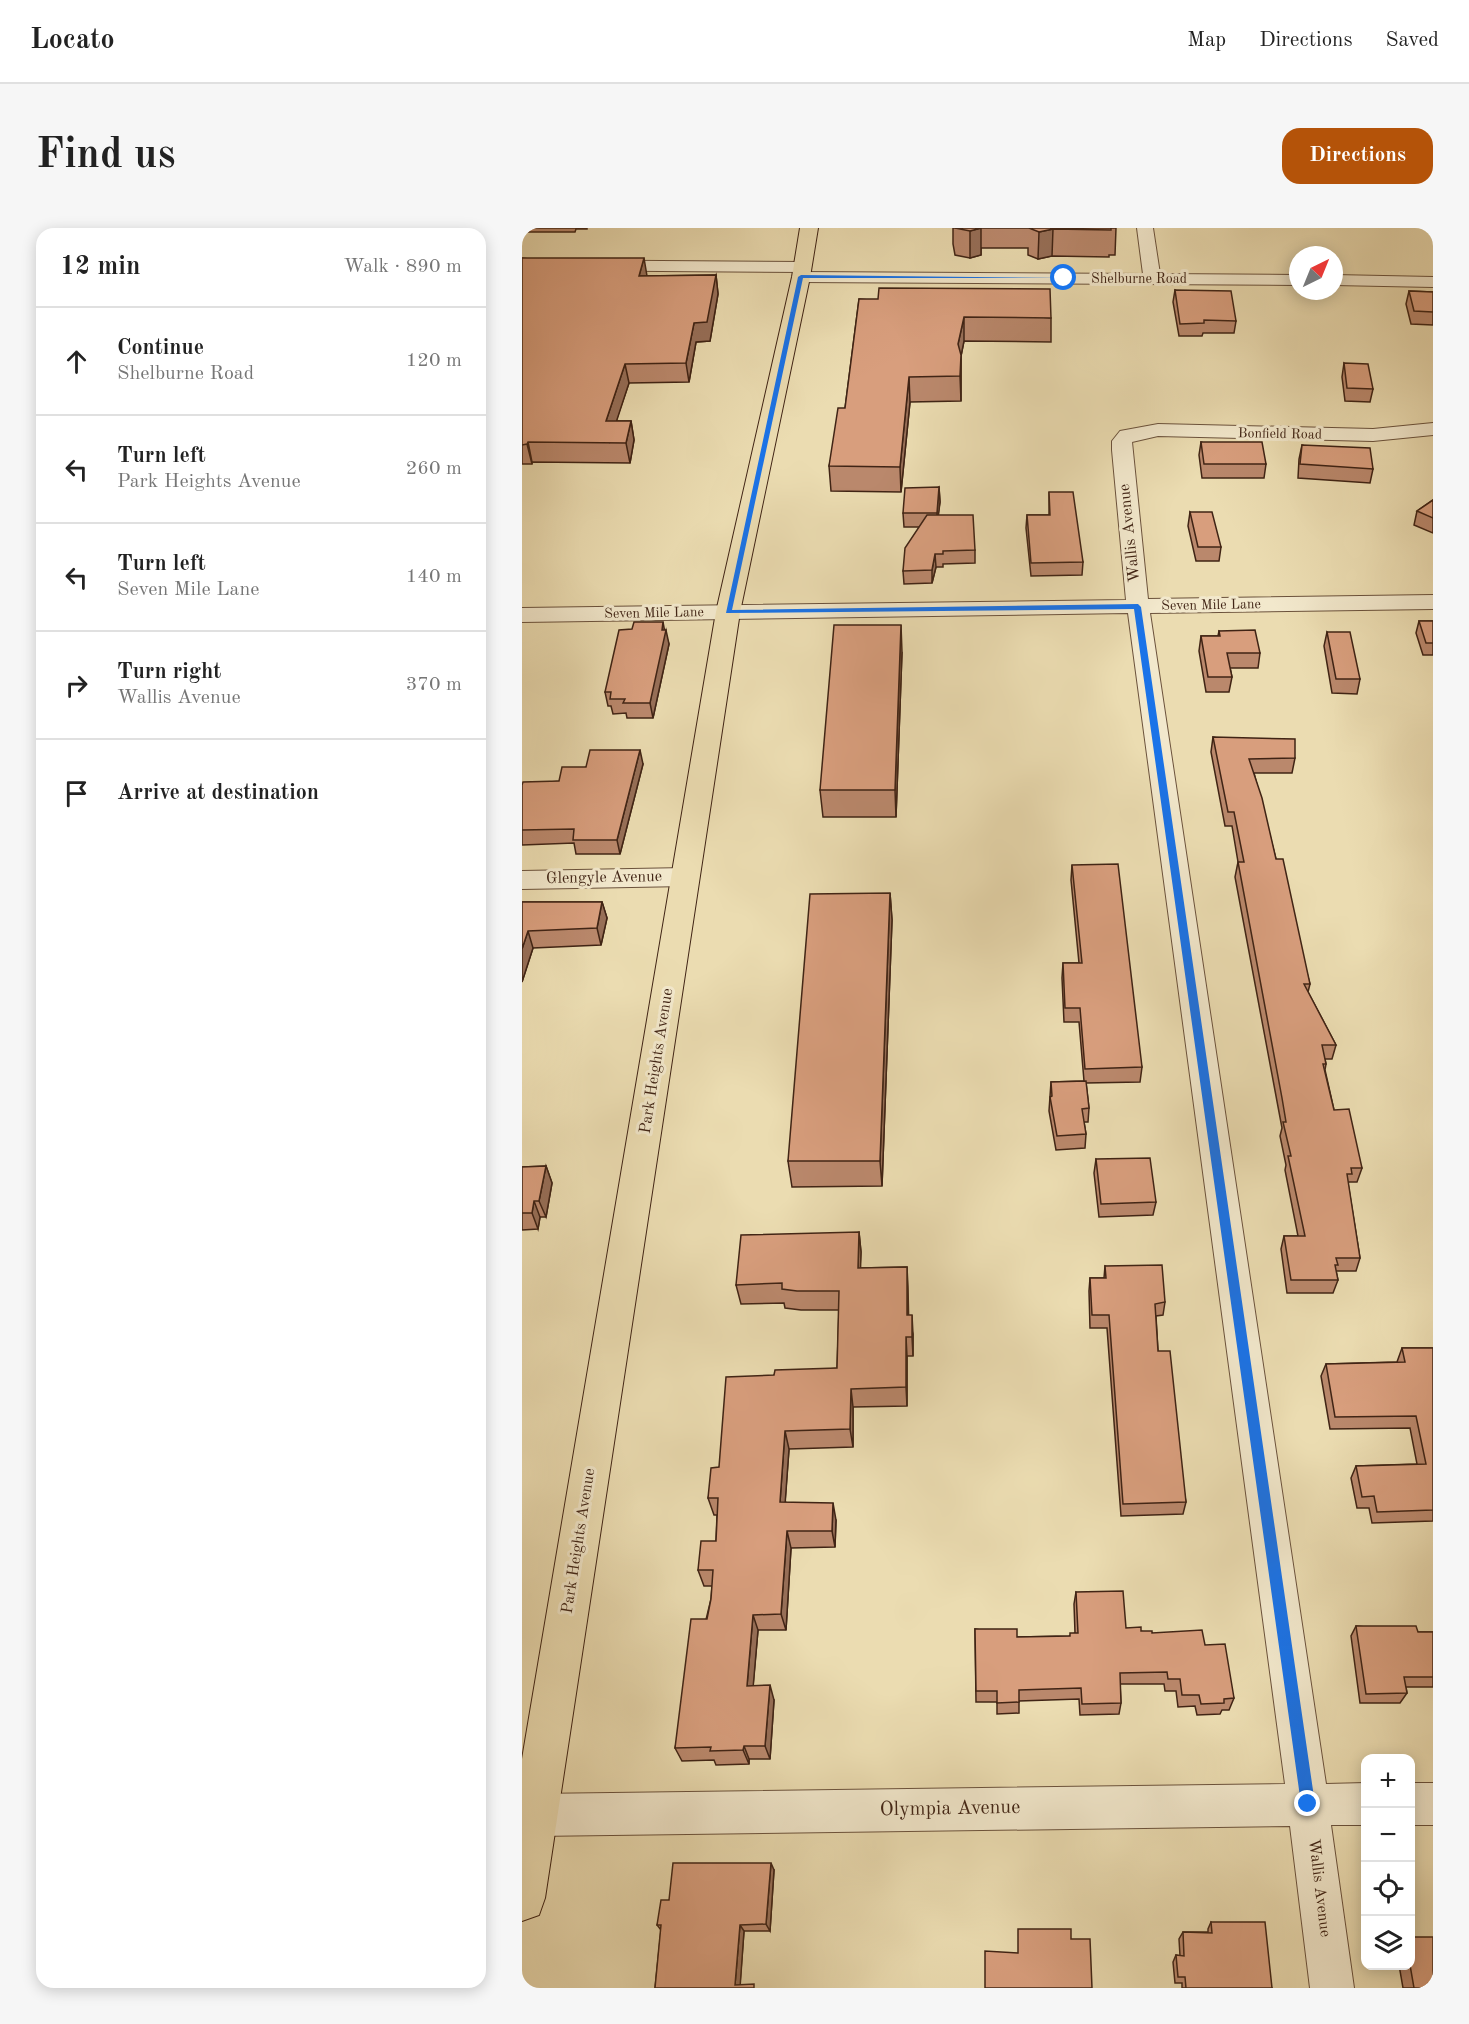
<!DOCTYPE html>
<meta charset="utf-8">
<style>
:root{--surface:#fff;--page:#f6f6f6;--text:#222;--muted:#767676;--line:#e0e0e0;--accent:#b45309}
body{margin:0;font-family:"Old Standard TT",serif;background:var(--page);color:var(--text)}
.controls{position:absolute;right:18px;bottom:18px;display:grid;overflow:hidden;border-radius:12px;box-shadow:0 3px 15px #0003}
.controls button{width:54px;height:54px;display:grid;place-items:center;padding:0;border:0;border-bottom:2px solid var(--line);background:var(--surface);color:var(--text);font:30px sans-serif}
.compass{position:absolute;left:767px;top:18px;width:54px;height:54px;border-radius:50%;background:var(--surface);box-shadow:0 3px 15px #0003;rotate:43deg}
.stop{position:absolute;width:18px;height:18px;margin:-14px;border:4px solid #1a73e8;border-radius:50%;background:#fff}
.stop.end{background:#1a73e8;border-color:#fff;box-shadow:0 2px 6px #0008}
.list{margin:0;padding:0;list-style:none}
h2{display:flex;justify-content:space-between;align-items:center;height:78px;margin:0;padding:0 24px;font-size:26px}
h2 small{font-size:20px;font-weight:400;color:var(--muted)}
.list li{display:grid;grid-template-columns:39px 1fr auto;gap:18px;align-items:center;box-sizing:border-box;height:108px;padding:0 24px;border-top:2px solid var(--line)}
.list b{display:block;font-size:22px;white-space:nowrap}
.list p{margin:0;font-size:20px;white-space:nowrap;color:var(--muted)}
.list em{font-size:20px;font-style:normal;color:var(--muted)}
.icon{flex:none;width:33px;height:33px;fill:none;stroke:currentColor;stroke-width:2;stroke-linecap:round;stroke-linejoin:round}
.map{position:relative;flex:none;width:911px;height:1760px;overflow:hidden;border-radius:18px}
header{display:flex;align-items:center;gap:36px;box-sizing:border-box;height:84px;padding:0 30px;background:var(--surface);border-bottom:2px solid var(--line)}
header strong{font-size:28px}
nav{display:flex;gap:33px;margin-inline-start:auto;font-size:21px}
.intro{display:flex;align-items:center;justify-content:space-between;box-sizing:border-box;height:144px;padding:0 36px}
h1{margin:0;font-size:42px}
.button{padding:15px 27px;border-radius:18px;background:var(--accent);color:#fff;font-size:21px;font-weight:700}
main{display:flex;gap:36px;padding:0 36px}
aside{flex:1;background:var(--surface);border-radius:18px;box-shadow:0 3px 15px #0003}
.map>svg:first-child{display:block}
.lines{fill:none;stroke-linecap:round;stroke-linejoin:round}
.minor-casing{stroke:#6b523c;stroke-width:2}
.major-casing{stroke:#402415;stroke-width:2}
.minor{fill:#f2e8cc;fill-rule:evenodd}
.major{fill:#ebdcb1;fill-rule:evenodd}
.wall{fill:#ba886c;stroke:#402415;stroke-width:1.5}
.shaded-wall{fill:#976f58;stroke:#402415;stroke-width:1.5}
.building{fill:#d89e7d;stroke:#402415;stroke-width:1.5}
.route{fill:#1a73e8}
.labels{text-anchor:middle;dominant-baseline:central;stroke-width:6;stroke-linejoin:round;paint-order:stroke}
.far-street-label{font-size:14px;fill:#402415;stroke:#f2e8cc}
.street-label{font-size:16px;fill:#402415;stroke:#f2e8cc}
.near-street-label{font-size:20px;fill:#402415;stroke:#f2e8cc}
</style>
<header>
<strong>Locato</strong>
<nav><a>Map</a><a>Directions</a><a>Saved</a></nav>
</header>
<div class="intro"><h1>Find us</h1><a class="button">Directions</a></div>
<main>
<aside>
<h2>12 min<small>Walk · 890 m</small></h2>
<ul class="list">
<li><svg class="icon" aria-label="ahead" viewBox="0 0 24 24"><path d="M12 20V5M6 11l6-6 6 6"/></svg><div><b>Continue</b><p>Shelburne Road</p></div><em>120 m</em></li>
<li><svg class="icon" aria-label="left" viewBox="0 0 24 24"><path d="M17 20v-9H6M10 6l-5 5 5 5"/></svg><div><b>Turn left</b><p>Park Heights Avenue</p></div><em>260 m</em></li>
<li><svg class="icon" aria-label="left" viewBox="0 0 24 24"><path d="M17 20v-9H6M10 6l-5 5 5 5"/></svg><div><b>Turn left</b><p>Seven Mile Lane</p></div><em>140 m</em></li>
<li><svg class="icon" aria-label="right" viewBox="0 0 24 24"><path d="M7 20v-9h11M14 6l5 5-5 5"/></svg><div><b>Turn right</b><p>Wallis Avenue</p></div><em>370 m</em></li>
<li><svg class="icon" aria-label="arrive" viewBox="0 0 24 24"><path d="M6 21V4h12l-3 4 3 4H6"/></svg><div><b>Arrive at destination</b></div></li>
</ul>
</aside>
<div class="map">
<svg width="911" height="1760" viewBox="0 0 911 1760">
<rect width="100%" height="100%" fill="#ebdcb1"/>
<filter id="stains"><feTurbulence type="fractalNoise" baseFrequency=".00333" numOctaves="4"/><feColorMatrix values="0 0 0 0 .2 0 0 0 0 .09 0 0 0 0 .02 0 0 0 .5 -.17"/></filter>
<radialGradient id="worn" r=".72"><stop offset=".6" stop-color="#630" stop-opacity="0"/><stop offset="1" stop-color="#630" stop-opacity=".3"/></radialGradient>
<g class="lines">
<defs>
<g id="minor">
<polygon points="615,0 631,0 638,46 776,47 776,57 279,54 271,49 279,44 621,46"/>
<polygon points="0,32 280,34 288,39 280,44 0,42"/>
<polygon points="812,47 911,49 911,59 812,57"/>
<polygon points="911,195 911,207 851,213 636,208 610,214 626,371 911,367 911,381 628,385 804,1556 844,1555 844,1597 809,1597 832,1760 788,1760 768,1598 13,1608 0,1602 0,1572 13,1566 763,1556 606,385 0,394 0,380 604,372 590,222 590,213 598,203 636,196 851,201"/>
<polygon points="164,640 173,643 177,649 173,655 164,658 0,661 0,643"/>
<rect x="888" y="1555" width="23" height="42"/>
</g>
<polygon id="major" points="278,0 296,0 288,49 218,384 23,1670 17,1687 0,1693 0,1531 194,384 270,49"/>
</defs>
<use href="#minor" class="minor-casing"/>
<use href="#major" class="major-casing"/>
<use href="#minor" class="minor"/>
<use href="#major" class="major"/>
</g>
<g class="wall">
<polygon points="0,0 65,0 65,1 54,1 53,4 6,4 5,1 0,1"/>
<polygon points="431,0 594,0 593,27 587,27 587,29 530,28 516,31 506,27 506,20 459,20 459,27 448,30 433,27 431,16"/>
<polygon points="0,30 125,48 194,47 196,66 188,113 174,114 167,154 107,155 94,193 109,193 112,212 108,235 10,234 10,236 0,236"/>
<polygon points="653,62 714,93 712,105 681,105 680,108 657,108 651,74"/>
<polygon points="887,63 911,64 911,97 889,96 884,76"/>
<polygon points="337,71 529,90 529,114 442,113 439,128 439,173 388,174 379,264 309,263 307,238 323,180"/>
<polygon points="822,135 851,161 848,174 823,173 820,149"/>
<polygon points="679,214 744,236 742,250 680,250 677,227"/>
<polygon points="780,217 851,241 848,255 776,250 777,231"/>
<polygon points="417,259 418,274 416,287 453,322 453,335 421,336 421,339 414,339 410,355 382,356 381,343 397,299 382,299 381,285"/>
<polygon points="527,264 561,334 560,347 509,348 504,300 505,287 527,287"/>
<polygon points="911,272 911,305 892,297 895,283"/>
<polygon points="668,284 699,319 697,333 674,333 666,298"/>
<polygon points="897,393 911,393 911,427 901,427 894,405"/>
<polygon points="142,402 147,416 131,490 105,490 104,485 91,486 89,478 86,478 83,464"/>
<polygon points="697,403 738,425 736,440 708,440 710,449 707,464 684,464 677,423 679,408 696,408"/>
<polygon points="805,404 838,451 835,466 810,465 802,418"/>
<polygon points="380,424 374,589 301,589 298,562"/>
<polygon points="691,509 773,530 770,545 732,545 754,631 788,756 786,764 814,817 810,831 803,831 804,836 803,842 812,882 840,940 835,954 827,954 826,955 838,1030 834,1043 814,1043 816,1052 811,1065 765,1065 759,1021 762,1008 776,1008 763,942 764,937 758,908 760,900 757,884 713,649 716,634 710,598 703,598 689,524"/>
<polygon points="121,536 98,626 54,626 52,615 0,617 0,557 37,553 64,539"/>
<polygon points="550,637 620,839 618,854 564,855 567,880 566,894 562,894 564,906 563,920 534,922 527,883 529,854 562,853 557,794 542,794 540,750 541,735 557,735 549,652"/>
<polygon points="368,665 370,692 360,958 270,959 266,933"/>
<polygon points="0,674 80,674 85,690 79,717 11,720 0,754"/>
<polygon points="574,931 634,974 631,987 577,989 572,945"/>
<polygon points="24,938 30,955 24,989 18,989 16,1001 0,1002 0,939"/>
<polygon points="337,1004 339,1024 338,1040 385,1039 386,1087 391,1106 391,1128 385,1128 385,1178 331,1179 331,1219 267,1221 263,1274 314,1292 313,1319 269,1320 264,1402 236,1402 231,1458 252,1472 248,1531 227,1531 227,1536 194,1537 192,1532 160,1533 153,1520 189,1371 190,1358 182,1358 176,1342 194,1313 195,1287 192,1287 186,1270 197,1239 252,1147 315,1140 317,1082 279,1082 263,1080 262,1075 219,1076 214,1057"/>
<polygon points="583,1038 643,1074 641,1087 634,1088 636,1123 664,1274 661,1286 599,1288 585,1100 568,1100 567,1063 568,1050 582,1050"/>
<polygon points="880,1120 911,1120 911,1293 850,1295 847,1280 835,1280 829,1250 834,1238 895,1236 888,1200 808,1201 799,1148 804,1136 875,1134"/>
<polygon points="554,1364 604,1400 683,1417 712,1470 707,1482 700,1482 698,1486 675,1487 673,1478 656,1479 654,1463 643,1463 642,1456 598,1456 599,1475 597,1486 558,1487 557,1471 497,1473 497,1485 475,1486 475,1474 454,1474 453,1401 495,1409 547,1408 553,1405 552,1376"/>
<polygon points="834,1398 896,1404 911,1404 911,1459 884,1459 885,1465 878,1475 838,1475 829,1408"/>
<polygon points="252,1642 248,1703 222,1703 218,1756 133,1760 139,1702 135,1697 147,1672"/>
<polygon points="689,1694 750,1760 660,1760 660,1755 653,1755 651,1734 654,1727 658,1728 657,1711 661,1704 686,1704 686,1701"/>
<polygon points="877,1737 888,1737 911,1760 881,1760"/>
</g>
<g class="shaded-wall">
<polygon points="459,0 459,27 448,30 448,3"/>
<polygon points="531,1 530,28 516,31 517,4"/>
<polygon points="122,30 125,48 117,48"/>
<polygon points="194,47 196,66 188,113 174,114 167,154 164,135 172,95"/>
<polygon points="442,89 442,113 439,128 439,173 438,148 436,116"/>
<polygon points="103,136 107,155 88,213 84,193"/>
<polygon points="387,149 388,174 379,264 378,239"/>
<polygon points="109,193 112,212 108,235 104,215"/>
<polygon points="6,214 10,234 10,236 5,216"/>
<polygon points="417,259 418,274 415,299 415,285"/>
<polygon points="413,326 414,339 410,355 410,342"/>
<polygon points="141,394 143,405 144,402 147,416 131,490 128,475"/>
<polygon points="379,397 380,424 374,589 373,562"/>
<polygon points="118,522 121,536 98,626 95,612"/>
<polygon points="368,665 370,692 360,958 358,933"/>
<polygon points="80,674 85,690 79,717 75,700"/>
<polygon points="6,703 11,720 0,754 0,721"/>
<polygon points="24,938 30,955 24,989 17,973"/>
<polygon points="12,973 18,989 16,1001 10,985"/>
<polygon points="337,1004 339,1024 338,1060 336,1040"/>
<polygon points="385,1039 386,1059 387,1106 385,1087"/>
<polygon points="390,1087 391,1106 391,1128 390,1109"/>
<polygon points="384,1109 385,1128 385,1178 384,1159"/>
<polygon points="329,1161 331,1179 331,1219 328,1201"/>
<polygon points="263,1203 267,1221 262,1291 258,1274"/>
<polygon points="311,1275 314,1292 313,1319 310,1303"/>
<polygon points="265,1303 269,1320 264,1402 259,1386"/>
<polygon points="231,1387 236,1402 230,1472 225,1458"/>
<polygon points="248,1457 252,1472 248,1531 243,1518"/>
<polygon points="222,1518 227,1531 227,1536 221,1522"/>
<polygon points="249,1635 252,1642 248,1703 244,1696"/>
<polygon points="218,1697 222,1703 218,1760 213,1757"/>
</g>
<g class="building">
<polygon points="433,0 459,0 448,3"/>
<polygon points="507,0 589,0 589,2 531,1 517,4"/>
<polygon points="0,30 122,30 117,48 194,47 185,94 172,95 164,135 103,136 84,193 109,193 104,215 6,214 5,216 0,217"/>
<polygon points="357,60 528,61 529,90 442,89 436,116 439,127 438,148 387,149 378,239 307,238 316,180 323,180 337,71 356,71"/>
<polygon points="653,62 709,63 714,93 682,92 682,95 658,96"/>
<polygon points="887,63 911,64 911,84 892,83"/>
<polygon points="822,135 846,136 851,161 825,160"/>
<polygon points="679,214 740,214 744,236 682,236"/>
<polygon points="780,217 848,220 851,241 778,236"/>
<polygon points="417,259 415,285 381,285 383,260"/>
<polygon points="527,264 551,264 561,334 509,335 505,287 528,287"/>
<polygon points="911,272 911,290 895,283"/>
<polygon points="668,284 690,284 699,319 676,319"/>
<polygon points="405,287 451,287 453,322 421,323 421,326 413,326 410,342 381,343 383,320"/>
<polygon points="897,393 911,393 911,415 904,415"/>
<polygon points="112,394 141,394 140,402 144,402 128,475 101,475 103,471 88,471 89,464 83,464 97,402 110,401"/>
<polygon points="312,397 379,397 373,562 298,562"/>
<polygon points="733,402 738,425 705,425 710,449 686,449 679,408 698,408 697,403"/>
<polygon points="805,404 828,404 838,451 814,451"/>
<polygon points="691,509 773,511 773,530 727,531 740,570 754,631 761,631 788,756 782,756 814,817 800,817 804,836 801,836 812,882 827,881 840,940 829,940 830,946 825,946 838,1030 814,1030 816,1037 813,1037 816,1052 769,1052 762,1008 783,1008 766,928 769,928 761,894 764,894 760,870 716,634 722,634 712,584 706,584"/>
<polygon points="68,522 118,522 95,612 51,612 52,601 0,602 0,557 1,554 37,553 40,539 64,539"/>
<polygon points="596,636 620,839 563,841 558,780 543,780 541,735 560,735 550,637"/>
<polygon points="368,665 358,933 266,933 288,666"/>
<polygon points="0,674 80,674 75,700 6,703 0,721"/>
<polygon points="564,853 567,880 560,881 564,906 535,908 528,869 530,868 529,854"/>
<polygon points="628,930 634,974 579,976 574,931"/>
<polygon points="24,938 17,973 12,973 10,985 0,985 0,939"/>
<polygon points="337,1004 336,1040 385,1039 385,1087 390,1087 390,1109 384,1109 384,1159 329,1161 328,1201 263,1203 258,1274 311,1275 310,1303 265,1303 259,1386 231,1387 225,1458 248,1457 243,1518 222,1518 221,1522 188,1523 189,1519 153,1520 169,1391 185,1391 189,1371 191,1342 176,1342 179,1313 194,1313 196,1270 186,1270 189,1240 197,1239 204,1149 252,1147 253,1142 315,1140 317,1063 275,1063 260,1061 260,1055 214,1057 219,1007"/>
<polygon points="640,1037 643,1074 633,1076 636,1123 648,1123 664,1274 601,1276 587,1087 570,1087 568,1050 584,1050 583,1038"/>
<polygon points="880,1120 911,1120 911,1282 855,1284 852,1268 840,1269 834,1238 904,1236 894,1188 813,1189 804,1136 883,1134"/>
<polygon points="601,1363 604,1400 619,1399 619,1403 630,1403 630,1405 680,1402 683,1417 703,1416 712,1470 702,1471 702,1475 679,1476 677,1467 660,1467 658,1451 646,1451 645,1444 598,1445 599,1475 560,1476 559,1460 497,1462 497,1474 475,1475 475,1463 454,1463 453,1401 495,1401 495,1409 548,1408 548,1405 556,1405 554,1364"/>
<polygon points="834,1398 894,1398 896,1404 911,1404 911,1449 882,1449 885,1465 844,1466"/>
<polygon points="151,1635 249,1635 244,1696 218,1697 213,1757 232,1756 232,1760 133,1760 139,1697 135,1697 139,1672 147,1672"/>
<polygon points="689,1694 743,1694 750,1760 664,1760 663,1749 656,1749 654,1727 662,1728 661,1704 690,1705"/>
<polygon points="496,1701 549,1701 549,1711 568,1711 570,1760 463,1760 463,1723 496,1725"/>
<polygon points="888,1709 911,1709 911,1760 892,1760 888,1737"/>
</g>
<polygon class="route" points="279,47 544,50 281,50 210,382 616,376 619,379 793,1576 791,1580 786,1582 781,1580 779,1576 612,381 204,385 276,49"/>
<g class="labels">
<g class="far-street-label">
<text x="617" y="51">Shelburne Road</text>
<text transform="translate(758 206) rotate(1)">Bonfield Road</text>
<text transform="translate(689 377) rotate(-1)">Seven Mile Lane</text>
<text transform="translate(132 385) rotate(-1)">Seven Mile Lane</text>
</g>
<g class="street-label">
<text transform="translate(608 305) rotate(-96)">Wallis Avenue</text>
<text transform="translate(82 650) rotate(-1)">Glengyle Avenue</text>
<text transform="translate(135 833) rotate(-81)">Park Heights Avenue</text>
<text transform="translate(57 1313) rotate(-81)">Park Heights Avenue</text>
<text transform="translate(797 1660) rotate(83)">Wallis Avenue</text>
</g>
<g class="near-street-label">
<text transform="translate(428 1581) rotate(-1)">Olympia Avenue</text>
</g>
</g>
<rect width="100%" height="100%" filter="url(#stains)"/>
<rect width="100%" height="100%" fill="url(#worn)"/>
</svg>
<div class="controls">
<button>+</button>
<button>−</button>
<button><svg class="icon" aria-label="locate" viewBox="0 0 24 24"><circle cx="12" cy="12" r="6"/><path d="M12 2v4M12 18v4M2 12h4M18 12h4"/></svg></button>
<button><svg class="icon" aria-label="layers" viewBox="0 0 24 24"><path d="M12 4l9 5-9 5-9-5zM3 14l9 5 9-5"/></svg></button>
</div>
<svg class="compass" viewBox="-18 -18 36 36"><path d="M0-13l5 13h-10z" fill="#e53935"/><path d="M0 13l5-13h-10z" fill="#767676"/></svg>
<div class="stop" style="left:542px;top:50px"></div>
<div class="stop end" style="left:786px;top:1576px"></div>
</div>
</main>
